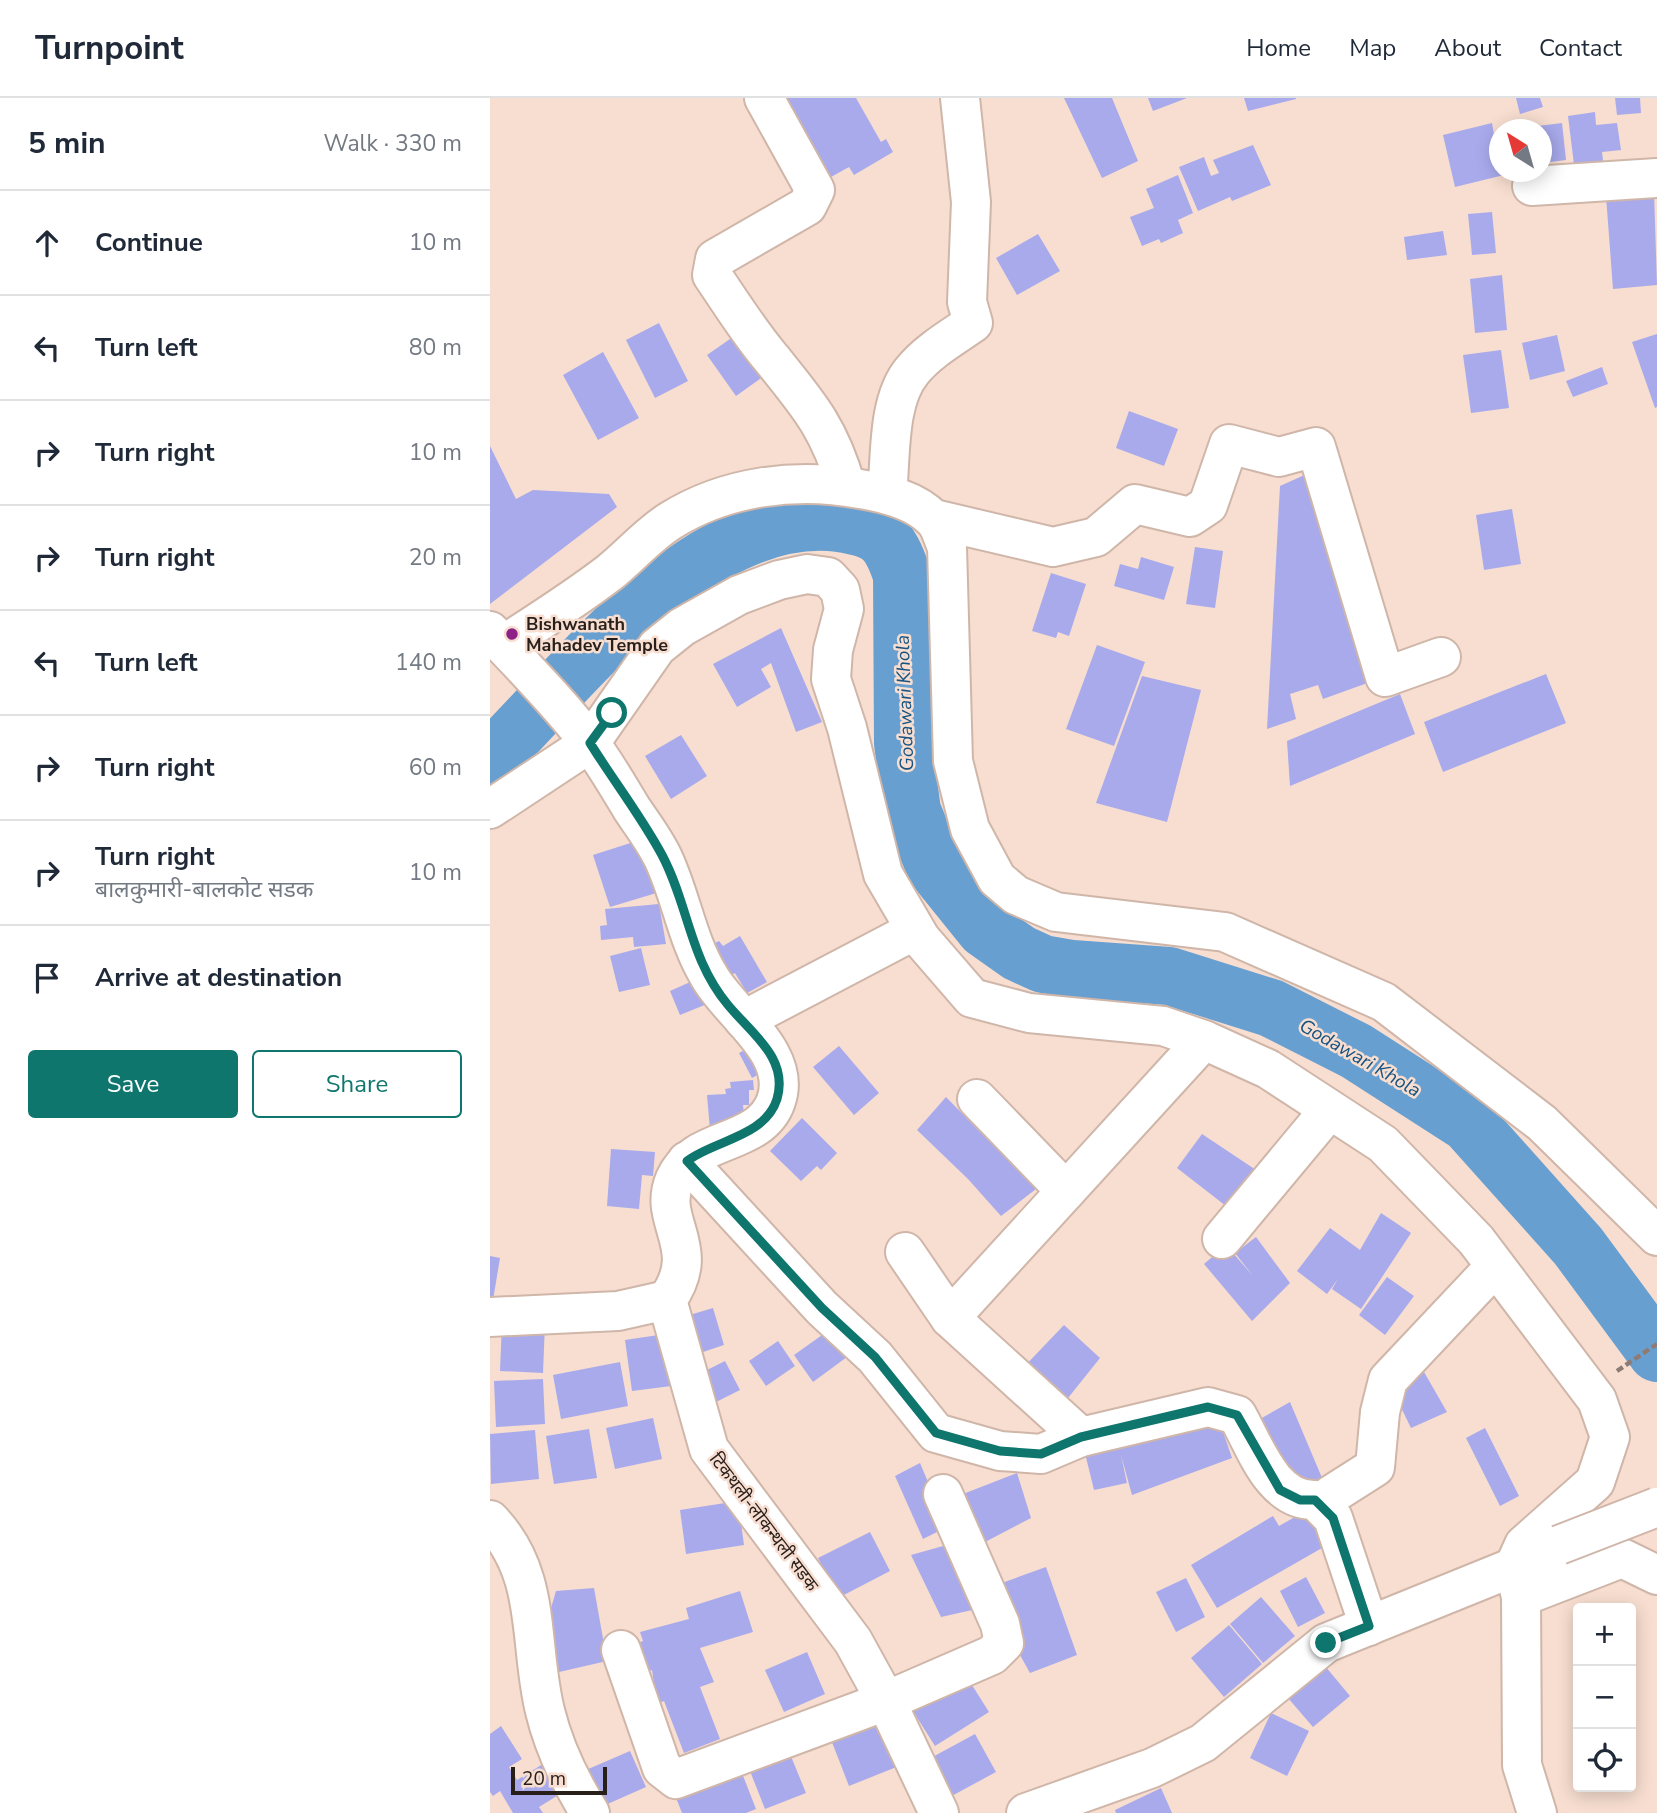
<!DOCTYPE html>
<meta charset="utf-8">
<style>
:root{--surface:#fff;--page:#f2f2f3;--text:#1f2937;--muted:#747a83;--line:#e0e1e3;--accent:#0f766e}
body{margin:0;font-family:"Nunito Sans","Noto Sans Devanagari",sans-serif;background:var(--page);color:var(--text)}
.controls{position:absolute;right:21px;bottom:21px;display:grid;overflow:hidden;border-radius:7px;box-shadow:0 4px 18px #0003}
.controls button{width:63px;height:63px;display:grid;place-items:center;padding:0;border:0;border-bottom:2px solid var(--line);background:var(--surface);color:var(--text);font:35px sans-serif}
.compass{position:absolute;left:999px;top:21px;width:63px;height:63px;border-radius:50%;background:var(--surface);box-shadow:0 4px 18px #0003;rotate:323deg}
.scale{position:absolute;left:21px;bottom:18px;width:96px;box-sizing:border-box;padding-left:7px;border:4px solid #281e1a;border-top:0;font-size:19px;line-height:24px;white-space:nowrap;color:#281e1a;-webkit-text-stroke:5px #f7ded0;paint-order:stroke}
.stop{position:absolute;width:21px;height:21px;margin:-16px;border:5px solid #0f766e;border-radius:50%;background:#fff}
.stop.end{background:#0f766e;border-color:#fff;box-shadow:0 2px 7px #0008}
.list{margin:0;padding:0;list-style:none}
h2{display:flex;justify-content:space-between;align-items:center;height:91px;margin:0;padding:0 28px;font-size:30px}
h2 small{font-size:23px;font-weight:400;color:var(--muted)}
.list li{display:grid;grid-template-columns:46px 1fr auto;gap:21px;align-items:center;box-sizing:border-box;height:105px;padding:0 28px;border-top:2px solid var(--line)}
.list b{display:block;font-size:26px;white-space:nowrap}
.list p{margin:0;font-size:23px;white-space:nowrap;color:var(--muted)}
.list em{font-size:23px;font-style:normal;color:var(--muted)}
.actions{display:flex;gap:14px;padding:21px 28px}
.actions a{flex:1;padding:16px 0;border:2px solid var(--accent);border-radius:7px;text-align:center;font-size:24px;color:var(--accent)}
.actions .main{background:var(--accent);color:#fff}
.icon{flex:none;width:38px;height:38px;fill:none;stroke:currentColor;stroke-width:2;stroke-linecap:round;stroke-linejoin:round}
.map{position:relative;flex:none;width:1167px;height:1715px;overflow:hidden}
header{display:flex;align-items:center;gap:42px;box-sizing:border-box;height:98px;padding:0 35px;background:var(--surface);border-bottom:2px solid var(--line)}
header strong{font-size:33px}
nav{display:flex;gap:38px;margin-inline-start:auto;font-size:24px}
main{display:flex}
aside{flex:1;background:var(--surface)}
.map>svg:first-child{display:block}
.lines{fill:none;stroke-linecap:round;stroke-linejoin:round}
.river{stroke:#689fd1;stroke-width:58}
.building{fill:#a8aaec}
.minor-casing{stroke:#cfb6a9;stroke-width:42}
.major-casing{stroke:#cfb6a9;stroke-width:42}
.path{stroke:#8e7c74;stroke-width:4.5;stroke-dasharray:7 3.5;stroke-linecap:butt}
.minor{stroke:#fff;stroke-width:38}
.major{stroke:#fff;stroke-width:38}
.major-bridge-casing{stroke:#cfb6a9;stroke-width:42;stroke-linecap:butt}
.major-bridge{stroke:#fff;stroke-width:38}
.route{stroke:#0f766e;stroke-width:9}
.poi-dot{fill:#8d2185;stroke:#f7ded0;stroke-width:2.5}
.labels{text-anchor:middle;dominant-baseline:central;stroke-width:5;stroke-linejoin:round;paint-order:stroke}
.poi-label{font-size:18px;font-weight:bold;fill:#281e1a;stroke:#f7ded0;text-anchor:start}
.street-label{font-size:18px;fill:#281e1a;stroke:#f7ded0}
.water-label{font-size:19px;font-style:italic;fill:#165382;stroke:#f7ded0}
</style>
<header>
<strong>Turnpoint</strong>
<nav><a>Home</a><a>Map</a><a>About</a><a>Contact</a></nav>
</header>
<main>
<aside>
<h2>5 min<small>Walk · 330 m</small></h2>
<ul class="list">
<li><svg class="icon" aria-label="ahead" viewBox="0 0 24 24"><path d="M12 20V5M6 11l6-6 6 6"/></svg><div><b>Continue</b></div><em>10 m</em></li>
<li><svg class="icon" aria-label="left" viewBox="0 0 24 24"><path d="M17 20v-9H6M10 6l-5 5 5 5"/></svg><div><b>Turn left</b></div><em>80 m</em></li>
<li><svg class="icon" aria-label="right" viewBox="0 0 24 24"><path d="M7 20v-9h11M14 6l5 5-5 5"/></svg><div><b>Turn right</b></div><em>10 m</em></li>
<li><svg class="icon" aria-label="right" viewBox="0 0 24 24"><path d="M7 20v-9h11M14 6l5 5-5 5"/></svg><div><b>Turn right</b></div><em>20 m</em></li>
<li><svg class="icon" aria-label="left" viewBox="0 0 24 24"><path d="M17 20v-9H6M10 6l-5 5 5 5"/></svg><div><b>Turn left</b></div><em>140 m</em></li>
<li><svg class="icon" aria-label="right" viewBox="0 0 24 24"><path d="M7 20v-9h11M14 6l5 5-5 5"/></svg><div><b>Turn right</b></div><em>60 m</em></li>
<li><svg class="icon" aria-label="right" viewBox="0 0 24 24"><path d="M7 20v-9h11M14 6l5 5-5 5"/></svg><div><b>Turn right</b><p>बालकुमारी-बालकोट सडक</p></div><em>10 m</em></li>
<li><svg class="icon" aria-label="arrive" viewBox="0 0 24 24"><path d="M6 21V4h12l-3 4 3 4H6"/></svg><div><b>Arrive at destination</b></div></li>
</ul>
<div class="actions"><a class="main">Save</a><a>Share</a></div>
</aside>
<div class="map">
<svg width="1167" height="1715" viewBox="0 0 1167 1715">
<rect width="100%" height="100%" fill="#f7ded0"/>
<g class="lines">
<path class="river" d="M0,662C87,576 211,408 349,425C389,431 399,438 412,477L413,645L422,713L445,769L495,831L529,855L553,866L582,871L679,878L781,910L866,953L978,1025L1088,1148L1167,1255"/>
</g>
<g class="building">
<polygon points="296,0 366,0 391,44 396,41 403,54 364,77 359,69 341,79"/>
<polygon points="574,0 622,0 648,63 612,80"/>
<polygon points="658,0 697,0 663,13"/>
<polygon points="754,0 806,0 806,1 758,13"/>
<polygon points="1026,0 1050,0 1053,9 1030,16"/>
<polygon points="1125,0 1150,0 1151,15 1127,17"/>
<polygon points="1105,14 1106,27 1127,25 1131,52 1112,54 1114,71 1085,75 1078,18"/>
<polygon points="1002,25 1010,74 1014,77 965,89 953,37"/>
<polygon points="1072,25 1076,62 1052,65 1052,32 1031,30"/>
<polygon points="763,47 781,87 742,103 740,99 708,113 689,69 714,59 721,78 729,75 723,62"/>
<polygon points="688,77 703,115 688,122 693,135 671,145 669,141 652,148 640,119 664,110 656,91"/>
<polygon points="1164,94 1167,187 1123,191 1116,98"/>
<polygon points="1002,114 1006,155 982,157 978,116"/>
<polygon points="953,133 957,157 917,162 914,139"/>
<polygon points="548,136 570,173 527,197 506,160"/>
<polygon points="1012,177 1017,232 985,235 980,181"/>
<polygon points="169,225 198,283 165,300 136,242"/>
<polygon points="250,234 278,275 246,298 217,257"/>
<polygon points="1167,236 1167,309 1165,310 1142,244"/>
<polygon points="1067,237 1075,273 1040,282 1032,245"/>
<polygon points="1011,252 1019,310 981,315 973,257"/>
<polygon points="113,254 149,320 108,342 73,277"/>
<polygon points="1112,269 1118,286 1083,299 1076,283"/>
<polygon points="639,313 688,331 674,368 626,350"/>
<polygon points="0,348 26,401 43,392 119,396 127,409 0,506"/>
<polygon points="819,375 883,583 833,601 828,587 800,596 806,621 777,631 790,388"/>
<polygon points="1022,411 1031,466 994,472 986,417"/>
<polygon points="705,449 733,453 725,510 696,506"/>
<polygon points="651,459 684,469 674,502 624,488 630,466 648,471"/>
<polygon points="561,475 596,486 579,538 568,534 566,540 542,533"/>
<polygon points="291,530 332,624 306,634 281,565 271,571 281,589 247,609 223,566"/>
<polygon points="607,547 655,564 624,648 576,631"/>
<polygon points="1056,576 1076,625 953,674 934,624"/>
<polygon points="652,578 711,592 677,724 606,705"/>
<polygon points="910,596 925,636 800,688 797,643"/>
<polygon points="191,637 217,678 181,701 155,658"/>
<polygon points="156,740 173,793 120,809 103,757"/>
<polygon points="169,806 176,846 144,849 143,839 111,842 110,828 117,827 115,811"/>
<polygon points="250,838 277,884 257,895 245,875 231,883 214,851 229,843 233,848"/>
<polygon points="151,850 160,887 129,894 120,858"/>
<polygon points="207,881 217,906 190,917 180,893"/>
<polygon points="271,944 284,968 262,980 249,955"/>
<polygon points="349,948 389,995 364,1017 323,969"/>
<polygon points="263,982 264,992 259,992 259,1007 253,1007 254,1016 246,1017 246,1022 220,1032 217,997 236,996 235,991 241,990 240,984"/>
<polygon points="456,999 546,1091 511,1118 478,1081 427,1032"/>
<polygon points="312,1020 347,1055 331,1072 327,1068 311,1083 280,1053"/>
<polygon points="712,1036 766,1072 736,1108 687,1070"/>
<polygon points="121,1051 165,1054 163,1078 152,1077 149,1111 117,1108"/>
<polygon points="891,1115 921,1135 871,1211 842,1191 848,1181 837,1196 807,1173 840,1130 870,1152"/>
<polygon points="766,1139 800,1185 762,1223 714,1166 736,1147 763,1178 745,1155"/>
<polygon points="0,1158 10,1160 3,1202 0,1201"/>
<polygon points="897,1179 924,1198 895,1237 869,1217"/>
<polygon points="223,1210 234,1247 204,1257 193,1219"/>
<polygon points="12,1224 55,1225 53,1275 10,1273"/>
<polygon points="574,1227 610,1260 574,1305 531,1272"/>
<polygon points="342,1230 361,1256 323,1284 304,1257"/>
<polygon points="182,1235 189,1287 142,1293 135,1242"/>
<polygon points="288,1243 305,1268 276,1288 259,1263"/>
<polygon points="235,1263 250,1292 220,1307 205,1278"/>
<polygon points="130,1264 138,1308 71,1321 63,1277"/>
<polygon points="930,1267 957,1314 921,1330 901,1289"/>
<polygon points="53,1281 55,1326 6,1329 4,1283"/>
<polygon points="800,1304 835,1387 812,1394 763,1325"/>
<polygon points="727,1316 742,1360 642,1397 631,1357 637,1385 604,1392 593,1347"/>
<polygon points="163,1320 172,1361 125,1371 116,1330"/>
<polygon points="995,1330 1029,1398 1010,1408 976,1340"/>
<polygon points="99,1331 107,1380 64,1386 56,1338"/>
<polygon points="45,1332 49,1381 1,1386 0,1336"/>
<polygon points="430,1365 457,1429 433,1441 405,1378"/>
<polygon points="527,1375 541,1420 495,1444 473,1396"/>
<polygon points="248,1403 254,1447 196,1456 190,1412"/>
<polygon points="826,1407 846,1442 727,1510 701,1467 783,1418 789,1428"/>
<polygon points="380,1434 400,1473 348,1500 328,1460"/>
<polygon points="471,1443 491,1510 451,1519 421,1457"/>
<polygon points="556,1469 587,1557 540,1575 525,1548 509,1486"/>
<polygon points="816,1479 835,1515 808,1529 790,1493"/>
<polygon points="696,1480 715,1519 686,1534 666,1494"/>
<polygon points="104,1490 117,1563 69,1574 59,1517 66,1493"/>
<polygon points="250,1493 263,1534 210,1550 224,1584 210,1589 230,1641 194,1655 174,1603 167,1606 162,1572 152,1575 144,1546 153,1543 150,1534 199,1521 196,1510"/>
<polygon points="771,1499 805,1538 773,1565 740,1526"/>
<polygon points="739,1527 772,1566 734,1599 701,1560"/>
<polygon points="317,1554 335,1596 294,1614 275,1572"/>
<polygon points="835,1568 860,1598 823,1629 798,1600"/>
<polygon points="475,1576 499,1614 445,1648 421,1610"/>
<polygon points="781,1615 819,1633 797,1678 760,1660"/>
<polygon points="394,1617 414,1666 359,1688 340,1639"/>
<polygon points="11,1628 32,1661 19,1669 27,1682 56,1664 75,1693 49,1709 53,1715 23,1715 10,1693 3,1698 0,1694 0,1636"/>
<polygon points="485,1636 506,1674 458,1700 437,1662"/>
<polygon points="298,1651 316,1695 275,1711 258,1668"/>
<polygon points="140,1653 156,1689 104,1712 89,1675"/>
<polygon points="250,1670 266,1711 256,1715 192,1715 185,1697"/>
<polygon points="671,1690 682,1715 626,1715 625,1712"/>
</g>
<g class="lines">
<defs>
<g id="minor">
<path d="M274,0L325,92L317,108L225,161L222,177C241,205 259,234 281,260C318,306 339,329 356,388"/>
<polyline points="1042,88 1167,80"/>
<path d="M397,396C401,359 397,303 422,273C438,253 463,239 483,225L477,204L481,104L470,0"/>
<polyline points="444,421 563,449 606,439 645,406 700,419 718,407 739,346 789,359 826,349 895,579 951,559"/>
<path d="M0,533C33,569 69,604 99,644C115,665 128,688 142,711C152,726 165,743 173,760C191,798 197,842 219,878C240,916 303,954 286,1003C270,1049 204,1037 185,1081C166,1124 215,1149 177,1202"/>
<path d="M13,547C49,524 85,501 119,475C139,459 158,437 180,423C236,388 306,379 370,391C395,395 425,402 443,421C450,427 453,441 457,449L463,663L480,731L507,781L526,797L566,814L735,834L894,904L1052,1025L1167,1138"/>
<polyline points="0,711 100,645 167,549 192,529 249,497 289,482 317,476 338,479 350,492 354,511 343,552 341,581 357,630 393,776 431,841 482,900 539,915 673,928 714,942 778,971 893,1046 986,1142 1107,1302 1120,1339 1105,1384 1034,1447 1024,1469 1031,1499 1032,1667 1047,1715"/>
<polyline points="254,922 412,839"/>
<polyline points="487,1001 576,1093"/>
<path d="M197,1063L332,1210L385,1259L446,1335L510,1353L551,1356L591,1339L718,1309L747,1317C766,1350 782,1403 825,1402L843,1420L879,1528"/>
<polyline points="732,1141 836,1016"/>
<polyline points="415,1154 460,1220 591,1339"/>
<polyline points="460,1220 714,942"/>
<polyline points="841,1397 885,1369 890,1314 898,1282 997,1177"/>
<path d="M0,1422C53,1477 38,1544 55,1613C64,1650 80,1683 100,1715"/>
<polyline points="1031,1499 1132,1460 1167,1477"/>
<polyline points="131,1552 172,1670 186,1681 396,1603 502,1557 514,1545 510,1526 453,1396"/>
</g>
<g id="major">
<polyline points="0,1219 128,1213 177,1202 219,1351 363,1543 396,1603 449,1715"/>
<polyline points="536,1715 662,1670 713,1645 836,1545 1024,1469 1069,1447"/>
</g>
</defs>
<use href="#minor" class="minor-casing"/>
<use href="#major" class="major-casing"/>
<polyline class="path" points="1127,1273 1167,1246"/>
<use href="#minor" class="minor"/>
<use href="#major" class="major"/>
<defs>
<polyline id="major-bridge" points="1069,1447 1167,1409"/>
</defs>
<use href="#major-bridge" class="major-bridge-casing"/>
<use href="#major-bridge" class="major-bridge"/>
</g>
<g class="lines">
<path class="route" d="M122,615L100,645C123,682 151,718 172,757C199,808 199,860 238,907C261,935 299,960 287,1001C275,1039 225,1042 197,1063L332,1210L385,1259L446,1335L510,1353L551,1356L591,1339L718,1309L747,1317L790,1392L810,1402H825L843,1420L879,1528L836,1545"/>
</g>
<circle class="poi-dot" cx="22" cy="536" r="7"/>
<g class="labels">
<g class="poi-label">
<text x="36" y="526">Bishwanath<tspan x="36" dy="21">Mahadev Temple</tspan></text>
</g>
<g class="street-label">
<text transform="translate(274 1424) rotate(53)">टिकथली-लोकन्थली सडक</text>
</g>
<g class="water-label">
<text transform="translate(415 605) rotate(-92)">Godawari Khola</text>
<text transform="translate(870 960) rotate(30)">Godawari Khola</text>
</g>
</g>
</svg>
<div class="controls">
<button>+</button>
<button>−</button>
<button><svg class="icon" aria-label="locate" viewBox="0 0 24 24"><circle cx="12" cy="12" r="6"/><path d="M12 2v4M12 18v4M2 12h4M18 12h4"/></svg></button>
</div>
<svg class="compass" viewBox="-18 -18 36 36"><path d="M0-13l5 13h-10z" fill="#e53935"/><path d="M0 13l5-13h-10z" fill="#747a83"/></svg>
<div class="scale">20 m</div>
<div class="stop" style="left:122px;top:615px"></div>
<div class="stop end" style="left:836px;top:1545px"></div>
</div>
</main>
